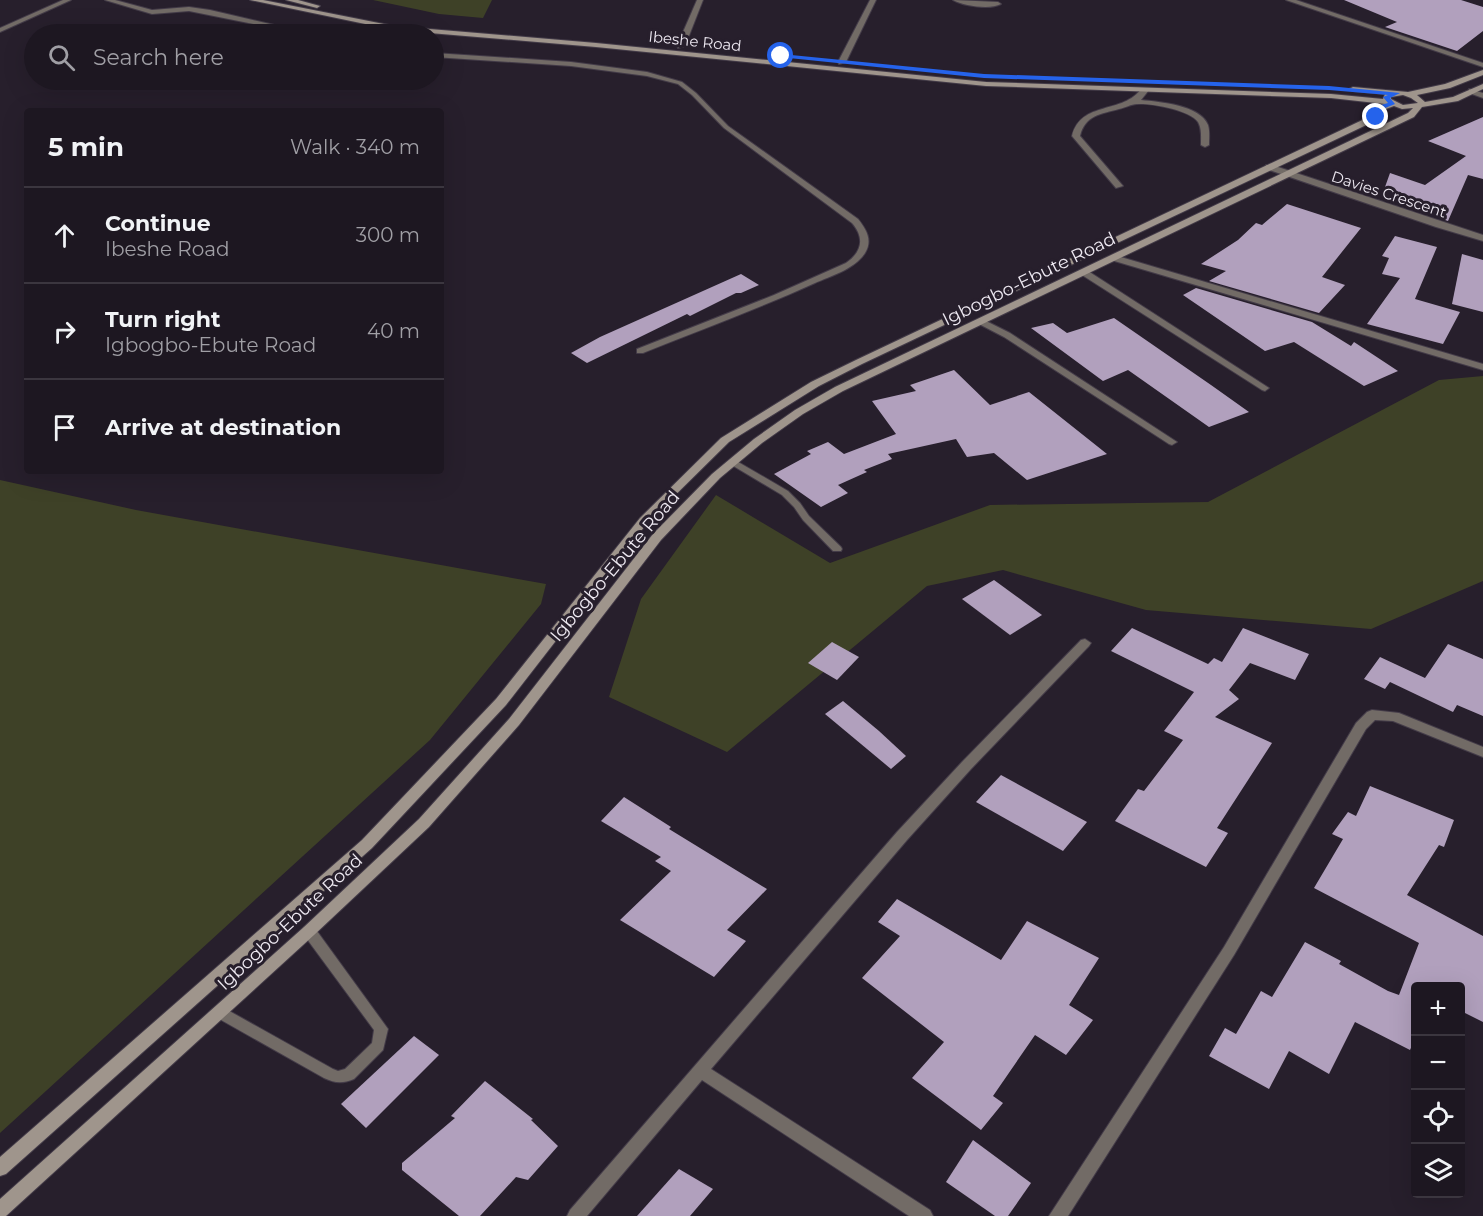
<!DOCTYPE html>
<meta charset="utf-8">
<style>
:root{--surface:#1d1721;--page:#25202a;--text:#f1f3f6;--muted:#a09fa5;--line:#3b363f}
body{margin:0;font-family:Montserrat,sans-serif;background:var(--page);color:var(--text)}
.controls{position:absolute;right:18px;bottom:18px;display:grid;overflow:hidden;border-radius:6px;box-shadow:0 6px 24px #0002}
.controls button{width:54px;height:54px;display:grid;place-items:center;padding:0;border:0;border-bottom:2px solid var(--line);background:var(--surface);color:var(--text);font:30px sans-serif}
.stop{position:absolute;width:18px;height:18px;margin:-14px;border:4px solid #2563eb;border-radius:50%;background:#fff}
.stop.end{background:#2563eb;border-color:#fff;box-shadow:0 2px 6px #0008}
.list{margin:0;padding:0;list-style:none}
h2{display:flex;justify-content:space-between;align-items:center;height:78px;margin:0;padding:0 24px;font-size:26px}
h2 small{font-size:20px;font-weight:400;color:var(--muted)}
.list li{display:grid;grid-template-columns:39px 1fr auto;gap:18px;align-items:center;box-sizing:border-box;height:96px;padding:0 24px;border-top:2px solid var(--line)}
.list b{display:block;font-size:22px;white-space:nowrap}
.list p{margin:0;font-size:20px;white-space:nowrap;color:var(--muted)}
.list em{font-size:20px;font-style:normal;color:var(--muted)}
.icon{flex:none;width:33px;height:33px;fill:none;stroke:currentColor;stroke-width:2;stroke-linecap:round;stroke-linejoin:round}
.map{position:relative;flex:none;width:1483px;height:1216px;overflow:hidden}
.search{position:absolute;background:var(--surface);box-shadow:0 6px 24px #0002;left:24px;top:24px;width:420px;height:66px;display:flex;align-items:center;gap:15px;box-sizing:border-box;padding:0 21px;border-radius:33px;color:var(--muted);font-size:22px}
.panel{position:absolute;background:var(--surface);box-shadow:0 6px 24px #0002;left:24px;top:108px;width:420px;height:366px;border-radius:6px}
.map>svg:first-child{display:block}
.green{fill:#3e4127}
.building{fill:#b1a0bd}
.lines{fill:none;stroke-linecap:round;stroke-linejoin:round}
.lane-casing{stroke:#433b48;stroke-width:2}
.street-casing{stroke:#433b48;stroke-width:2}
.secondary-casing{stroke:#433b48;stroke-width:2}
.lane{fill:#726b66;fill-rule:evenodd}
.street{fill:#726b66;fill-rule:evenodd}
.secondary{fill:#9f958c;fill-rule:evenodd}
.route{fill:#2563eb}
.labels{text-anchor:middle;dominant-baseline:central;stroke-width:6;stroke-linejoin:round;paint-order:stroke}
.far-street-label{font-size:15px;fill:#eee9f2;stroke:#271f2c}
.street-label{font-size:18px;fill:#eee9f2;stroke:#271f2c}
</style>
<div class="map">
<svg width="1483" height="1216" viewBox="0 0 1483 1216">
<rect width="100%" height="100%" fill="#271f2c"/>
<g class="green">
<polygon points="373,0 492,0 483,18 439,14"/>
<polygon points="1483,376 1483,581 1371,629 1146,610 1003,570 927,586 727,752 609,697 641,599 716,495 830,563 990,505 1208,502 1439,380"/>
<polygon points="0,480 136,510 546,584 541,604 430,740 0,1133"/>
</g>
<g class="building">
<polygon points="1344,0 1461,0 1483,7 1483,31 1457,51 1385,27 1397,22"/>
<polygon points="1483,117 1483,179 1468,175 1448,221 1402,205 1412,197 1385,187 1390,173 1425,185 1466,156 1428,141"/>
<polygon points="1287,204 1361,228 1322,277 1345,285 1319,313 1209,281 1226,271 1201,264 1238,240 1256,223 1262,225"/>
<polygon points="1395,236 1437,247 1415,299 1460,312 1443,344 1367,324 1400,278 1382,274 1389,258 1382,256"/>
<polygon points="1462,254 1483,260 1483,312 1452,304"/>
<polygon points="741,274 759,285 741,293 736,293 690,316 687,314 587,363 571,353 600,337"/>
<polygon points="1196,288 1312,322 1351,346 1354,342 1398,371 1364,386 1294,342 1265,351 1183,295"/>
<polygon points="1114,318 1211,385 1249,412 1209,427 1128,370 1103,381 1031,328 1053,323 1067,333"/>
<polygon points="954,370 990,405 1029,392 1107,454 1027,480 994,453 967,457 956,439 888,454 892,459 864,470 867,472 838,485 848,493 821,507 774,474 811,454 807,451 828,442 844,454 896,434 872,401 916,391 910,385"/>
<polygon points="994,580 1042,615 1010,635 962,599"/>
<polygon points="1132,628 1208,664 1214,658 1222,662 1243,628 1309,654 1295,680 1250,663 1229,690 1239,699 1215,717 1272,743 1217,828 1228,833 1206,867 1115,821 1138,789 1144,791 1183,740 1164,731 1194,692 1111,651"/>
<polygon points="832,642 859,657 837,680 808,663"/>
<polygon points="1448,644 1483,659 1483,716 1457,705 1453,712 1390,682 1385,689 1364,679 1380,657 1425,678"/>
<polygon points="843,701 879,731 906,756 891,769 825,714"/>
<polygon points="1001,775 1087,822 1063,851 976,802"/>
<polygon points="1370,786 1454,820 1444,847 1439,845 1407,895 1483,936 1483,1022 1461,1011 1461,987 1416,987 1416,1037 1410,1050 1355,1022 1329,1074 1289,1051 1269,1089 1209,1056 1225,1028 1236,1034 1261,991 1272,997 1305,942 1341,961 1339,964 1388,991 1399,995 1419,943 1314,888 1343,839 1332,834 1348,812 1356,816"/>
<polygon points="624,797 671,827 669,829 767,889 727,930 746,941 714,977 620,920 671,871 655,861 661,857 601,821"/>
<polygon points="897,899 1001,960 1027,921 1099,958 1069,1005 1093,1020 1066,1055 1035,1035 993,1096 1003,1103 981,1130 912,1078 944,1042 862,978 900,936 878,922"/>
<polygon points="414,1036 439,1055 366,1128 341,1104"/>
<polygon points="485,1081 533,1119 531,1120 558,1146 528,1180 516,1177 480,1216 459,1216 402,1170 402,1163 455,1118 451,1116"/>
<polygon points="973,1140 1031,1183 1008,1216 995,1216 946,1182"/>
<polygon points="679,1169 713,1189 690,1216 637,1216"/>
</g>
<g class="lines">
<defs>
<g id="lane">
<polygon points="63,0 71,0 0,32 0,28"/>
<polygon points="105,0 115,0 152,10 189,7 210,10 313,34 304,34 189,11 152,14"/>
<path d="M434,53L571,62L647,72L682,82L696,93L728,126L858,219C866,229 873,240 865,253C855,269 831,276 815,283C758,309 700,330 643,353H637V349L774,295L846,263C862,252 865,238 852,223L724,128L692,95L678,84L647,76L571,66L434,57Z"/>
<polygon points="1082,271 1088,271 1269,388 1265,391 1262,390 1082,275"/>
<polygon points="982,319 1010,333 1177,442 1172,445 1169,444 1004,337 979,324 979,320"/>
<polygon points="733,459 788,491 800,503 809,516 841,547 842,549 841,551 833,551 803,520 794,507 782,495 730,464 728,462 730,460"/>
<path d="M309,926L314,927L388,1029L383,1050L354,1079C342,1084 335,1083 324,1078L214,1016L212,1012L214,1008L219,1006L224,1008L333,1069L338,1071L345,1069L372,1043L374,1030L304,935L303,931L304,927Z"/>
</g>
<g id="street">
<polygon points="697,0 703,0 685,46 678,48 677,46"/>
<polygon points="870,0 876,0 846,62 839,64 838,62"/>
<path d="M953,0L998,2L1001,4C990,10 964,6 953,0Z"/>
<polygon points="1286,0 1296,0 1483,63 1483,67"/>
<path d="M1142,88L1149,90L1141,100C1160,102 1200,105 1208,125C1210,132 1209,139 1209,145L1205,147L1201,145C1201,138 1202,129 1198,122C1190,110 1151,103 1137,104C1131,104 1125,108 1119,109C1101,114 1085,115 1080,136L1123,186L1116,188L1072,136C1081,100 1123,115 1142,88Z"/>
<polygon points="1469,89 1483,93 1483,98 1469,93"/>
<polygon points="1266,165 1272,165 1483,235 1483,241 1436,227 1266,169"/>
<polygon points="1114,255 1483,364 1483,370 1111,260 1110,258"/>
<polygon points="1085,639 1091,643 1089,646 971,769 907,840 711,1069 930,1210 933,1216 909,1216 702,1080 587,1216 567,1216 570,1210 897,832 962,762 1081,640"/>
<polygon points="1372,710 1399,713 1483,747 1483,757 1393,721 1375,720 1366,729 1234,955 1068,1216 1049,1216 1224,947 1356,723 1367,712"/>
</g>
<g id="secondary">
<path d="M250,0H263L394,26L596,43L986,82L1331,94L1383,99L1385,94L1353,91L1349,89L1353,87L1408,92L1445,84L1483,70V75L1450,88L1417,95L1425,102L1453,97L1483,84V89L1458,101L1422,107L1414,117L843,391L803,414L762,443L720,478L661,540L519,725L429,827L314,935L6,1216H0V1199L304,927L419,819L509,719L653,534L712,474L754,439L795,410L835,387L1408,113L1413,108L1402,109L1394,106L1386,109L1379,119L862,364L819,386L729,442L648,522L506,705L372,848L6,1174L0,1176V1157L362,840L496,699L640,518L721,438L811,382L856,360L1373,115L1380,105L1385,104L1331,98L986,86L596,47L394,30ZM1403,95L1411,98L1418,103L1403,105L1391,99V97Z"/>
<polygon points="286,0 298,0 320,6 317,8"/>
</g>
</defs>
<use href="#lane" class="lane-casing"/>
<use href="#street" class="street-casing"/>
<use href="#secondary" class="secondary-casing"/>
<use href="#lane" class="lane"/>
<use href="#street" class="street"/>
<use href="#secondary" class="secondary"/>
</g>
<polygon class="route" points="781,54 984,74 1329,86 1400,93 1390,98 1395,104 1385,108 1376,119 1373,117 1381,105 1388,103 1383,97 1388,95 1329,90 984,78 779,57"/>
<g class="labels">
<g class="far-street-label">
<text transform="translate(695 41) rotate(6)">Ibeshe Road</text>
<text transform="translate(1389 194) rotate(18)">Davies Crescent</text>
</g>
<g class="street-label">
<text transform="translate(1029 279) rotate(-26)">Igbogbo-Ebute Road</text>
<text transform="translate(615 566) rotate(-50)">Igbogbo-Ebute Road</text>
<text transform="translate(290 922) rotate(-43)">Igbogbo-Ebute Road</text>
</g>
</g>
</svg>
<div class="controls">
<button>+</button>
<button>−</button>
<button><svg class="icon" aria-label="locate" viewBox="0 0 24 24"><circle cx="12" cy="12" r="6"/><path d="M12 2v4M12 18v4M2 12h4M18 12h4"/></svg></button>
<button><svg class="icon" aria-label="layers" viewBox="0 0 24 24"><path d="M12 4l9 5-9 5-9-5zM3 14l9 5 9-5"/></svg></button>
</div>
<div class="stop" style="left:781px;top:56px"></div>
<div class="stop end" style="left:1376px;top:117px"></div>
<div class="search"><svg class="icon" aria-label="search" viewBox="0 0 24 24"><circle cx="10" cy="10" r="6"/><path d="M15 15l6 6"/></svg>Search here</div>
<section class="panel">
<h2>5 min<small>Walk · 340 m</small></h2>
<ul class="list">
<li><svg class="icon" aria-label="ahead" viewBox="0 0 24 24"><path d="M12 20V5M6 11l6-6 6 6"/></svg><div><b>Continue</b><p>Ibeshe Road</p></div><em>300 m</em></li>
<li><svg class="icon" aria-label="right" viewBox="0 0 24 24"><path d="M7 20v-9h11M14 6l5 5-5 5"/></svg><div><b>Turn right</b><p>Igbogbo-Ebute Road</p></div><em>40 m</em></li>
<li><svg class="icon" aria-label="arrive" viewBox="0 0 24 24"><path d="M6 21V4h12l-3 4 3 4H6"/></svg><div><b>Arrive at destination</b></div></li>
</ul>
</section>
</div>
